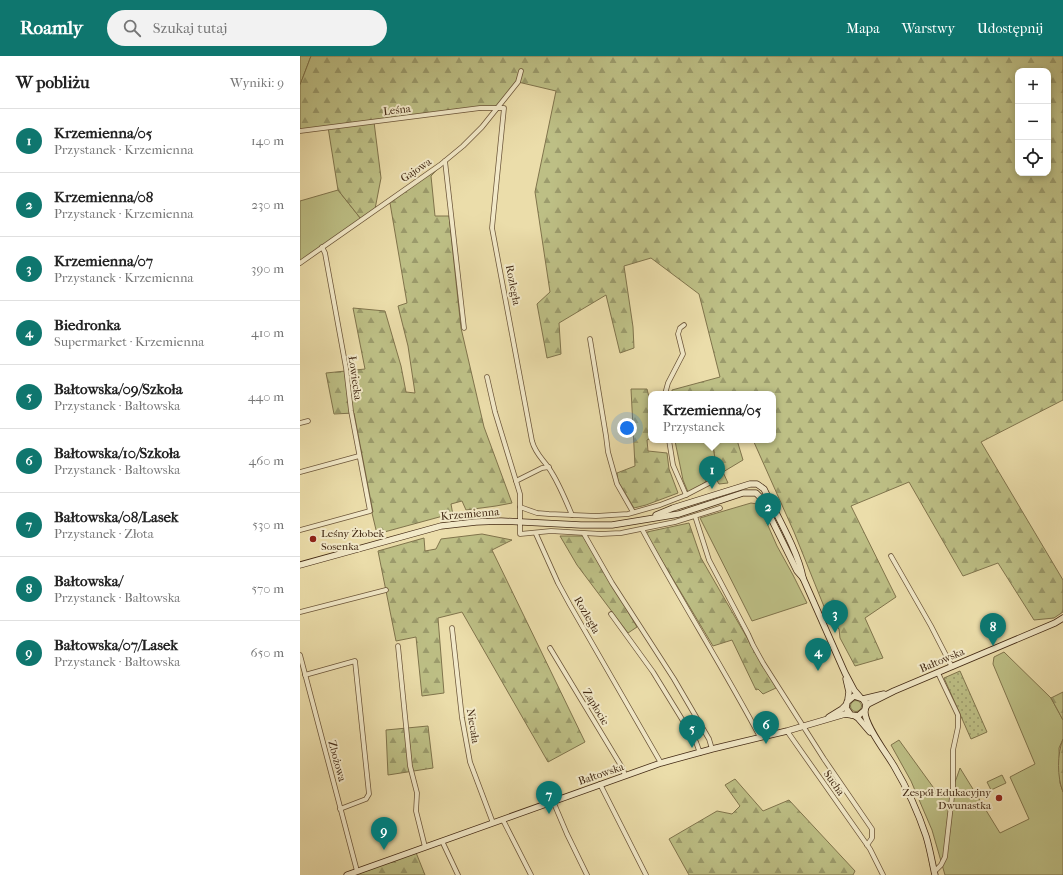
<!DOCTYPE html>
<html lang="pl">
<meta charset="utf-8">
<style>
:root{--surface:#fff;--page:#f2f2f2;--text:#222;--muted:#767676;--line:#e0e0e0;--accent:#0f766e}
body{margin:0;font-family:"IM FELL French Canon",serif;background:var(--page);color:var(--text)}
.controls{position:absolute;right:12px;top:12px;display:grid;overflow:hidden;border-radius:8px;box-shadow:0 2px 6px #0003}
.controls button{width:36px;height:36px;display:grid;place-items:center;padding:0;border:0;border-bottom:1px solid var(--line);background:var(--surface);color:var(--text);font:20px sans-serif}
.you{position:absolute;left:327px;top:372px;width:14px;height:14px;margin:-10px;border:3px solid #fff;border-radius:50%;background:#1a73e8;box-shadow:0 0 0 6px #1a73e833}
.badge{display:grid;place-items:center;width:26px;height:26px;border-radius:50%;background:var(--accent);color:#fff;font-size:13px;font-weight:700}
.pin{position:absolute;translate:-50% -33px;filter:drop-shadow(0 1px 2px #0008)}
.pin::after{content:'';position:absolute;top:21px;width:14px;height:12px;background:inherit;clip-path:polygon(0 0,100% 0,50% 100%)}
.popup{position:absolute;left:348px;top:335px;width:128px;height:52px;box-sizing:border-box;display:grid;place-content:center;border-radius:8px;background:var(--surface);filter:drop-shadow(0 1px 3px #0005);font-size:13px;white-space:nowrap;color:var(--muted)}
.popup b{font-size:15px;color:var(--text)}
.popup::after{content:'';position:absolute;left:50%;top:100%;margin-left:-8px;border:8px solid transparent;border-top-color:var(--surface)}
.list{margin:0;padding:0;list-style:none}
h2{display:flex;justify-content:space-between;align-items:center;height:52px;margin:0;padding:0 16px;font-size:17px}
h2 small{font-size:13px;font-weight:400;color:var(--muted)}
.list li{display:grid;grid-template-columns:26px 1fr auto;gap:12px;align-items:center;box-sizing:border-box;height:64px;padding:0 16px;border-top:1px solid var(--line)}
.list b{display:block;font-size:15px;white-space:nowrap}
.list p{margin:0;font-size:13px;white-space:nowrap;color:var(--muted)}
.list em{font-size:13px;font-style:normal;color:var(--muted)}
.icon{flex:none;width:22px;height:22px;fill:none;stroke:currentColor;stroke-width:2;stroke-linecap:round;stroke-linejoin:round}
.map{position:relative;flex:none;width:763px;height:819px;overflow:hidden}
header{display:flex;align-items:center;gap:24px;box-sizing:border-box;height:56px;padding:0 20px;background:var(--accent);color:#fff}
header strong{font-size:19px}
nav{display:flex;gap:22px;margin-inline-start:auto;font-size:14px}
.search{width:280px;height:36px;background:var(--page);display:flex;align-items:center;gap:10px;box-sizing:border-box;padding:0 14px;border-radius:22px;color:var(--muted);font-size:15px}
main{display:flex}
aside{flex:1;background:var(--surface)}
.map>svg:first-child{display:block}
.green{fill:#bdbf85;stroke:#80744c}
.forest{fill:url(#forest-firs);stroke:#80744c;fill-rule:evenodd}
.park{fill:url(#park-dots);stroke:#80744c}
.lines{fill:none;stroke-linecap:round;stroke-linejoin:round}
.minor-casing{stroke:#6c563a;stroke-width:5.5}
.secondary-casing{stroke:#422914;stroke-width:7}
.minor{stroke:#f2e9c8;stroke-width:4}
.secondary{stroke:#f2e9c8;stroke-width:5.5}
.poi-dot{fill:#8f2418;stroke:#f2e9c8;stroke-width:1.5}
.labels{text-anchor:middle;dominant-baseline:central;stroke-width:4;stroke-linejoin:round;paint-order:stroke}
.street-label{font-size:11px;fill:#422914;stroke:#f2e9c8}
.poi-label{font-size:11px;fill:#422914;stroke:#f2e9c8;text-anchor:start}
</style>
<header>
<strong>Roamly</strong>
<div class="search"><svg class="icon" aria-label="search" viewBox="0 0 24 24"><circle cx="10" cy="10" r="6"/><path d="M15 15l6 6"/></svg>Szukaj tutaj</div>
<nav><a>Mapa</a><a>Warstwy</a><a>Udostępnij</a></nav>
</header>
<main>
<aside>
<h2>W pobliżu<small>Wyniki: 9</small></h2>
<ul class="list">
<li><span class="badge">1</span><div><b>Krzemienna/05</b><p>Przystanek · Krzemienna</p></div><em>140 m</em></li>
<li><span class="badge">2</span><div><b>Krzemienna/08</b><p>Przystanek · Krzemienna</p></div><em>230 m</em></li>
<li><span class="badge">3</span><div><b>Krzemienna/07</b><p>Przystanek · Krzemienna</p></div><em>390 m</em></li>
<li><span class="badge">4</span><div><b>Biedronka</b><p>Supermarket · Krzemienna</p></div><em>410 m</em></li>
<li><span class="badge">5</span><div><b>Bałtowska/09/Szkoła</b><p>Przystanek · Bałtowska</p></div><em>440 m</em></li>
<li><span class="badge">6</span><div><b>Bałtowska/10/Szkoła</b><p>Przystanek · Bałtowska</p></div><em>460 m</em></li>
<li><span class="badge">7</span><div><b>Bałtowska/08/Lasek</b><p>Przystanek · Złota</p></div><em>530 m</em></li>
<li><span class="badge">8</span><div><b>Bałtowska/</b><p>Przystanek · Bałtowska</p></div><em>570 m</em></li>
<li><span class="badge">9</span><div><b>Bałtowska/07/Lasek</b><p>Przystanek · Bałtowska</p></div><em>650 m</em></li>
</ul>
</aside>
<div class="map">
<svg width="763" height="819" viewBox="0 0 763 819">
<defs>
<pattern id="forest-firs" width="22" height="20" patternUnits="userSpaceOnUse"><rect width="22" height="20" fill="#bdbf85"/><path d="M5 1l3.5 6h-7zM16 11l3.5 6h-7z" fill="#9b9b6c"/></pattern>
<pattern id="park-dots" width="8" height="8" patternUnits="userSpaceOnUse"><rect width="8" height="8" fill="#bdbf85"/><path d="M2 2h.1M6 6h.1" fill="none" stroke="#9b9b6c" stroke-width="1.8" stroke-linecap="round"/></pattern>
</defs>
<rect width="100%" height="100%" fill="#ebddaa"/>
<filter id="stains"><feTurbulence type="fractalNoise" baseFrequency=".005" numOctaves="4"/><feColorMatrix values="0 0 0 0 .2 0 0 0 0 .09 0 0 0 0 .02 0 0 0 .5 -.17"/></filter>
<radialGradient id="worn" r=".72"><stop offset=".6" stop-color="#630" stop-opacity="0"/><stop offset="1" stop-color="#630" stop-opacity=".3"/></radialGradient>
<g class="green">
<polygon points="0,0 11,0 0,29"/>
<polygon points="38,134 61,163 0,207 0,145"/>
<polygon points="378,384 407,384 413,388 415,403 423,416 428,427 419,428 414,419 405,420 406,426 388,436 383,424 375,385"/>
<polygon points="451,447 457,448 462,456 477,490 493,519 507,547 452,565 400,462"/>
<path d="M704,596L751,642L763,664V683L759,692L760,727L763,736V819H645L632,774L611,725L591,689L599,684L641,742C654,733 655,726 660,712L700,777L729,763L710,721L735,708L693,608L694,601Z"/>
<circle cx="556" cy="650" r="5.5"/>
<polygon points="702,719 706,727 691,734 687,726"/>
</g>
<g class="forest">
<path d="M11,0H763V344L681,386L763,524V556L754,562L734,564L698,507L663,520L609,426L551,450L596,541L565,562L583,602L555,610L540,582L539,573L527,558L494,476L453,384H473V338H372V334L420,321L399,238L351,202L324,210L333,271L334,292L320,297L306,239L259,267L261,298L247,302L237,248L250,236L235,136L256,35L218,26L196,52L74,66L81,122L75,153L145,105L131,120L135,160H149L161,272L184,371L212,447L196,450L166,454L162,445L151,448L153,459L143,460L77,478L72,457L73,456L54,357L34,358L26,317L65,313L53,252L85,255L101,310L106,336L115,337L108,290L98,250L107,247L90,147L75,153L61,163L38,134L28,71L0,75V29ZM718,15H748V117H718Z"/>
<polygon points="331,333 347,333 351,349 351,382 347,384 348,395 367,397 369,413 378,437 346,449 334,452 318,425 317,417 335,410"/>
<polygon points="407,384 437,384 443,404 423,416 415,403 413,388"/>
<polygon points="389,467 401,502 476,632 463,638 458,633 456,634 432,584 413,590 346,478 347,476"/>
<polygon points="182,478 212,484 192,494 285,686 248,706 162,556 138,562 144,637 122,640 116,581 96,585 78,495 124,482 125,495 136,493 141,483"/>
<polygon points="260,480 283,480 337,571 328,577 277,509"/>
<polygon points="763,636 763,664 751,642"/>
<polygon points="128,670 133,712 88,719 86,674"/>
<path d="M763,683V736C757,721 757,698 763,683Z"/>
<polygon points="435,723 463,755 489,744 555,815 553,819 389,819 369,783 417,755 432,758 440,750 425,729"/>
<polygon points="115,794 125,819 54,819"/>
</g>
<polygon class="park" points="660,615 687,676 671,683 644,622"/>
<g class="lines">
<defs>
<g id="minor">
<path d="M0,75L180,52H204L192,172L232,385C236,400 245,404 252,417C260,430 266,445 272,459"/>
<polyline points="145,105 164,272"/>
<polyline points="0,207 140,109 163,90 182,71 218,26 221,15"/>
<polyline points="290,283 306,380 308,396 317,428 333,456"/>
<polyline points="187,321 195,356 220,438 220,478 251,475 301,478 321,477 375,466 420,452"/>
<polyline points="365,338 368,327 383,298 378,278 380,272 384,269"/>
<polyline points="0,367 8,365"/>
<polyline points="369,384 373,409 386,439"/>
<polyline points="0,416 59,400"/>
<polyline points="216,425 242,412 249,411"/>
<polyline points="220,451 237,457 249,458 296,460 328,458 360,449 386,439 411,426"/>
<polyline points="395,460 409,504 448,578 453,589 463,607 524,703 572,773 572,782 567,789"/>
<path d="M342,473C380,544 423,611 460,681"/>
<polyline points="0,474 70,455 51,355 46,312 25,197 22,191"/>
<polyline points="236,478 258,527 270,549 361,707"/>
<polyline points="284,478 312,527 374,623 409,683 412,693"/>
<polyline points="591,500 631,570 652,611"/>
<polyline points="0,556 86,534"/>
<polyline points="311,558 353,616 396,686 400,697"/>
<polyline points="152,572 162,662 170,706 193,767"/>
<polyline points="98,590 110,710 117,737 116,755 125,791"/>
<polyline points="250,592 323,713 325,720"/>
<polyline points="0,599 57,815"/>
<polyline points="5,619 55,605 69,738 66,743 40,753"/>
<polyline points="487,675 570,793 583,819"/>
<polyline points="300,728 346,819"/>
<polyline points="253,745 267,778 287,819"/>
<polyline points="203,764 231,819"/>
<polyline points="142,785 158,819"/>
<polyline points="634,816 641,809 645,801 653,732 653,694 658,671 658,659 638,617"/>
</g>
<g id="secondary">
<path d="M356,459L373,452L450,428H457L464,433C476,458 498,495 503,522"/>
<polyline points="0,509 141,470 176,466 201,465 281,469 312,469 379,458 443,437 456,437 461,442 497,515 503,522 545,617 554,634 560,641"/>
<polyline points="546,623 549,636 548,643"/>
<polyline points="563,643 584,638"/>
<polyline points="566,651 568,648 594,635 755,567 763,562"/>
<path d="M565,654C563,667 587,698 594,710C607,732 618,756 626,780C630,793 632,806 635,819"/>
<polyline points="555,660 558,662 570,676"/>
<polyline points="529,661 542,653 546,649"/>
<polyline points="47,819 361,707 412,693 487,675 545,658 558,660 565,654 566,648 563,643 554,640 547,646 546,652 551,659"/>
</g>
</defs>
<use href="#minor" class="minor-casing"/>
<use href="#secondary" class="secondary-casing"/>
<use href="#minor" class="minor"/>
<use href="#secondary" class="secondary"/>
</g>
<g class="poi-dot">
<circle cx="13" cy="483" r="4"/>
<circle cx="699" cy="742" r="4"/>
</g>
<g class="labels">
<g class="street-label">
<text transform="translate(97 54) rotate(-7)">Leśna</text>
<text transform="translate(116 114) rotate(-34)">Gajowa</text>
<text transform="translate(213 229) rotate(79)">Rozległa</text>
<text transform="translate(55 322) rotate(82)">Łowiecka</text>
<text transform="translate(170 458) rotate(-5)">Krzemienna</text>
<text transform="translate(287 559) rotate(60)">Rozległa</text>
<text transform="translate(642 604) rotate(-23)">Bałtowska</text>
<text transform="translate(296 651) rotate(59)">Zapłocie</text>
<text transform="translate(173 670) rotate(81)">Niecała</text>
<text transform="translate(37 705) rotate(75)">Zbożowa</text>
<text transform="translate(301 718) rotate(-19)">Bałtowska</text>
<text transform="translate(534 727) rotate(55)">Sucha</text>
</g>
<g class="poi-label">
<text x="21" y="477">Leśny Żłobek<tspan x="21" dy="13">Sosenka</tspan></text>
<text x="691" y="736" text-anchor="end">Zespół Edukacyjny<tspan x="691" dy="13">Dwunastka</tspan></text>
</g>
</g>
<rect width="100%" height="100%" filter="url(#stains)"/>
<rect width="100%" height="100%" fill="url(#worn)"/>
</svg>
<div class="controls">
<button>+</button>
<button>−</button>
<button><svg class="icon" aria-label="locate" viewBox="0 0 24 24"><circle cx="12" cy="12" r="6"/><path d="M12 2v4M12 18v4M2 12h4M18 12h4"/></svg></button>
</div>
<div class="you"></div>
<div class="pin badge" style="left:412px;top:433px">1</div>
<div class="popup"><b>Krzemienna/05</b>Przystanek</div>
<div class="pin badge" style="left:468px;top:470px">2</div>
<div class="pin badge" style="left:535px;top:577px">3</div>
<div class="pin badge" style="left:518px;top:615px">4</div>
<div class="pin badge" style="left:392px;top:692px">5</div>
<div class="pin badge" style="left:466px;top:688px">6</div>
<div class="pin badge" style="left:249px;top:758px">7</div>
<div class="pin badge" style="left:693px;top:590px">8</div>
<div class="pin badge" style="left:84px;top:794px">9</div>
</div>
</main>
